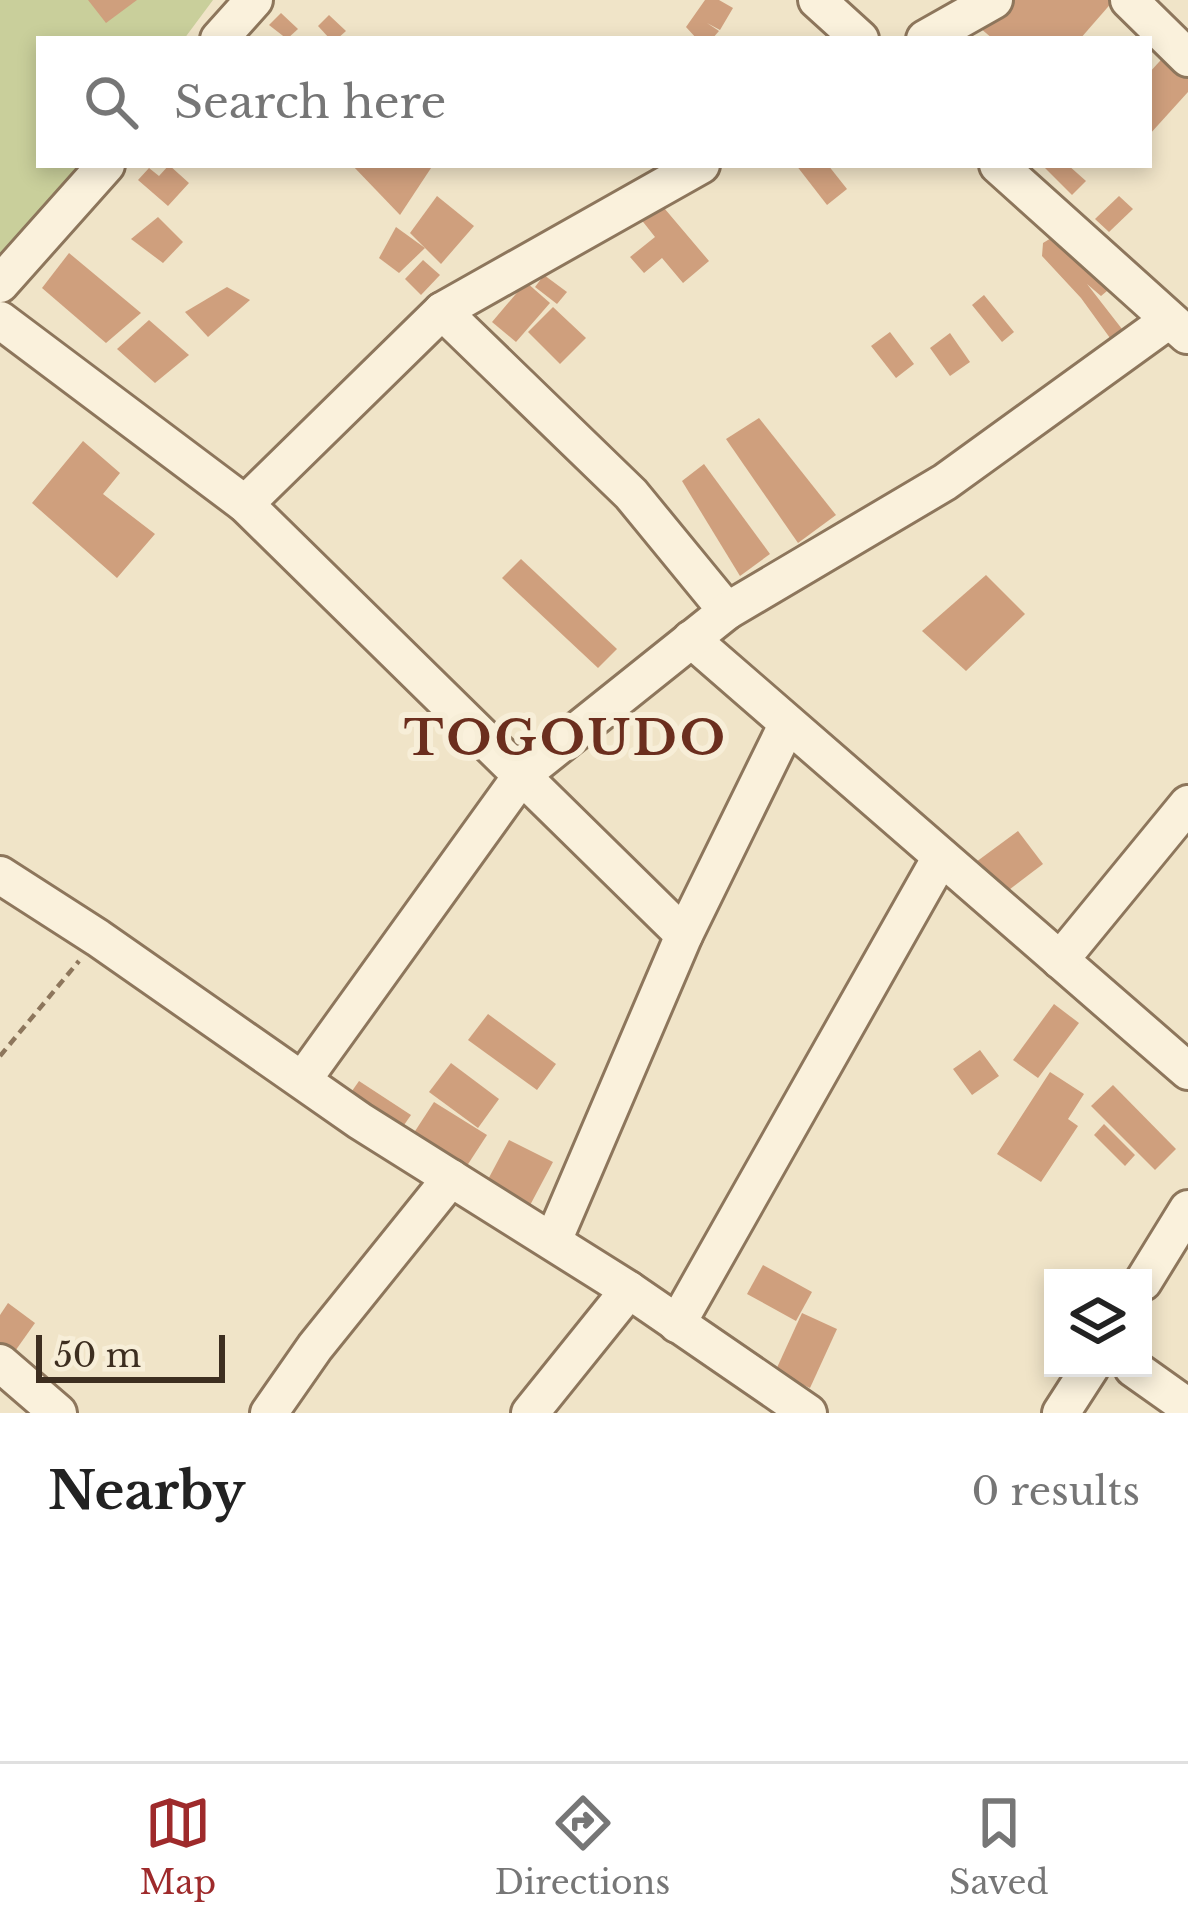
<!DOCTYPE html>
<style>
:root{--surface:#fff;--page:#f2f2f2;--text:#222;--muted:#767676;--line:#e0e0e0;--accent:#9e2a2b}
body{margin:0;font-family:"Libre Baskerville",serif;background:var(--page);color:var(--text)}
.controls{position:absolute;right:36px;bottom:36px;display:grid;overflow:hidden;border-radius:0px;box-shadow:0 6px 18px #0003}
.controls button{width:108px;height:108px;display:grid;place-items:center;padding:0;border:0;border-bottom:3px solid var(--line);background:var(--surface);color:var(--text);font:60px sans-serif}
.scale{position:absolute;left:36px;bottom:30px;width:189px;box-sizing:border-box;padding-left:12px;border:6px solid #3d2e20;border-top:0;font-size:33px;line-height:42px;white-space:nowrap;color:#3d2e20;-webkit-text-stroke:9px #f7eed8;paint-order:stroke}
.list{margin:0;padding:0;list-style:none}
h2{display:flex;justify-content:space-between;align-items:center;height:156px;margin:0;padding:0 48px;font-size:51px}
h2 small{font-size:39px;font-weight:400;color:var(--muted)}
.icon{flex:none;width:66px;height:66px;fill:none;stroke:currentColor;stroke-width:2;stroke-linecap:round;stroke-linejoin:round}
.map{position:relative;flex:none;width:1188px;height:1413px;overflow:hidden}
.search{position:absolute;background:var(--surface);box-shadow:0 6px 18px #0003;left:36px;right:36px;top:36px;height:132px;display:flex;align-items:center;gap:30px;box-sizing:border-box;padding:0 42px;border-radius:0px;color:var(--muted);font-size:45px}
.sheet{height:348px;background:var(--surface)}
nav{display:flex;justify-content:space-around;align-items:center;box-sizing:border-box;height:168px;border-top:3px solid var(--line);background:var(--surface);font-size:33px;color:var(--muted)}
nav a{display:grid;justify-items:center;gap:6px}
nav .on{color:var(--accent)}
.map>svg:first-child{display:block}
.green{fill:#c9cf9b}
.building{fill:#cf9f7d}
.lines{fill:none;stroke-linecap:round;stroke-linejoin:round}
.minor-casing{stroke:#8d765c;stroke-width:42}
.path{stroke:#8d765c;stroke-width:4.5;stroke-dasharray:9 6;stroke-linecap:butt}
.minor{stroke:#faf1dc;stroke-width:36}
.labels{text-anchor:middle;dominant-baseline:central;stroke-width:12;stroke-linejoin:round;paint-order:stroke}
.district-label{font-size:48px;font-weight:bold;letter-spacing:3px;fill:#6b2e1e;stroke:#f7eed8}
</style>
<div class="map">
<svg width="1188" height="1413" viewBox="0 0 1188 1413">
<rect width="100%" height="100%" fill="#f0e4c8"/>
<polygon class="green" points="0,0 213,0 184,39 39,39 39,165 90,165 0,278"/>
<g class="building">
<polygon points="88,0 137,0 106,23"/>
<polygon points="705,0 719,0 733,8 720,30 707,23 719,31 712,39 697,39 686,27"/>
<polygon points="1013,0 1114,0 1080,39 993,39 973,22"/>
<polygon points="281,13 298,29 287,39 269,25"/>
<polygon points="329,15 346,31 337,39 330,39 318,26"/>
<polygon points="1169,51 1188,68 1188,92 1149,135 1149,73"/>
<polygon points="169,165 189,183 168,206 138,180 149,168 159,176"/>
<polygon points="352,165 433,165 400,215"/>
<polygon points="796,165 828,165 847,189 827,205"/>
<polygon points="1042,165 1068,165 1086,181 1072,195"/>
<polygon points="437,196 474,226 441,264 410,233"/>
<polygon points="1119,196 1133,209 1109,232 1095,219"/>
<polygon points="659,202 709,261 683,283 662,258 644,273 630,257 655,237 640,218"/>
<polygon points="158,217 183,242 163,263 131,239"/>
<polygon points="396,227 425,248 399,273 379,258"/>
<polygon points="1066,229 1119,281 1101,296 1087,284 1122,329 1110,338 1081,298 1042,256 1043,243"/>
<polygon points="69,253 141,313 106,343 42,288"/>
<polygon points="423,260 440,275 421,295 405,279"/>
<polygon points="544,275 567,292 557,304 535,287"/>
<polygon points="526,282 550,303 516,342 492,322"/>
<polygon points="227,287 250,300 208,337 185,312"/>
<polygon points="984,295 1014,332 1002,342 972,305"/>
<polygon points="553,307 586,338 560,364 528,332"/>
<polygon points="149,320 189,355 155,383 117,349"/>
<polygon points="890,332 914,364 896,378 871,346"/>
<polygon points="950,333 970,362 950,376 930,348"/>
<polygon points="759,418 836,515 798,543 726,439"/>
<polygon points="83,441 120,473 103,494 155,534 117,578 32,503"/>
<polygon points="704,464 770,554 740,576 682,481"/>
<polygon points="521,559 617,649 598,668 502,578"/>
<polygon points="986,575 1025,614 966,671 922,631"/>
<polygon points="1018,831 1043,864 1001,896 976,862"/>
<polygon points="1054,1004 1079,1023 1038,1078 1013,1060"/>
<polygon points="488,1014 556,1064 537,1090 468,1040"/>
<polygon points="980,1050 999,1076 972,1095 953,1069"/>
<polygon points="451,1063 499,1099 478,1128 429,1092"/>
<polygon points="1050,1072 1084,1094 1068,1119 1078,1126 1041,1182 997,1154"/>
<polygon points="359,1081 411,1115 395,1138 343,1104"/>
<polygon points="1113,1085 1176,1149 1155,1170 1091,1106"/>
<polygon points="434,1102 487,1135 459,1178 406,1145"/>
<polygon points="1104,1124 1135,1155 1125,1166 1094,1135"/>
<polygon points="509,1140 553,1162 528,1209 484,1187"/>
<polygon points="763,1265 812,1292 796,1321 747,1294"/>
<polygon points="8,1303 35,1323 13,1354 0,1344 0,1315"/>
<polygon points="802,1313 837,1329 810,1388 775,1372"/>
</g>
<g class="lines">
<defs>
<g id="minor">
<polyline points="817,0 860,39"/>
<polyline points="1129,0 1188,58"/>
<polyline points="219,39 254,0"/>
<polyline points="925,39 994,0"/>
<polyline points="998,165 1187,335"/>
<polyline points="0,284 106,165"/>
<polyline points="442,311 631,494 727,611"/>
<polyline points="0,320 245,504 684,935"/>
<polyline points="245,504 442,311 701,165"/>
<polyline points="691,639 1188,1071"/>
<polyline points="0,875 98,938 360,1121 629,1290 808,1413"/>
<polyline points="1060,960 1188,804"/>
<polyline points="304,1078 522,775 727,611 945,482 1169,320"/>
<polyline points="553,1241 684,935 787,725"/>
<polyline points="1143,1282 1188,1209"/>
<polyline points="677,1324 941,857"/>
<polyline points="0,1363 58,1413"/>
<polyline points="1133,1368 1188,1407"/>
<polyline points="269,1413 315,1347 451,1178"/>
<polyline points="530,1413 629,1290"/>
<polyline points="1061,1413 1090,1368"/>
</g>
</defs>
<use href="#minor" class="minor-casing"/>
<polyline class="path" points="0,1056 79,961"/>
<use href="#minor" class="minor"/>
</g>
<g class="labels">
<g class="district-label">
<text x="566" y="738">TOGOUDO</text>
</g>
</g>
</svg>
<div class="controls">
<button><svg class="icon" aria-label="layers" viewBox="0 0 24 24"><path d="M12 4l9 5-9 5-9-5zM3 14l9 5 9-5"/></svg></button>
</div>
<div class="scale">50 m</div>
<div class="search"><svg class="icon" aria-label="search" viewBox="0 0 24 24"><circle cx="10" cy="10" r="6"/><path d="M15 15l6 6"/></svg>Search here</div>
</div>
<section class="sheet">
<h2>Nearby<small>0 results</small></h2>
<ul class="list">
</ul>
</section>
<nav>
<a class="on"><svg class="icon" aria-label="map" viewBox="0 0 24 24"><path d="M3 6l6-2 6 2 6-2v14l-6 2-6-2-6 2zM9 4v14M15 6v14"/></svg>Map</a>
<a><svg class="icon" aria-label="directions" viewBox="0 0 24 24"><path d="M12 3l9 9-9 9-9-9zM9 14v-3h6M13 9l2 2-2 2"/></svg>Directions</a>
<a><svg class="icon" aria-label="saved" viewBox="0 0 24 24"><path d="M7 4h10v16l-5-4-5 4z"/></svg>Saved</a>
</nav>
